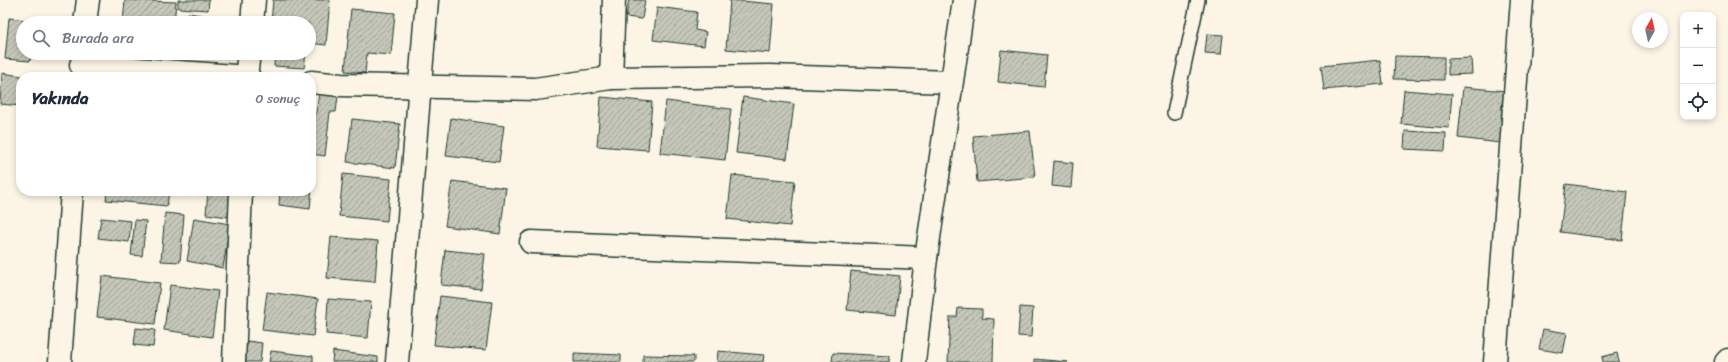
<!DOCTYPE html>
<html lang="tr">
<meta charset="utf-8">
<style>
:root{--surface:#fff;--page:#f6f6f7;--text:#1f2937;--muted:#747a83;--line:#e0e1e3}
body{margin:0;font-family:Sriracha,sans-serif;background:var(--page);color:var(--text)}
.controls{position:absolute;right:12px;top:12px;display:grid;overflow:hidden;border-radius:8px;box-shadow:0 2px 6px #0003}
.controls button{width:36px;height:36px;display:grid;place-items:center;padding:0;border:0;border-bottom:1px solid var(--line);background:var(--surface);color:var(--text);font:20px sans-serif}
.compass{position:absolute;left:1632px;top:12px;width:36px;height:36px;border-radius:50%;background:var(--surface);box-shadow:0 2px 6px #0003;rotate:8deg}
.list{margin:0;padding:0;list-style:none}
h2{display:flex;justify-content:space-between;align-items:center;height:52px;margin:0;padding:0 16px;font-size:17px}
h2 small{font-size:13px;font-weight:400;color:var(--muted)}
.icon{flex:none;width:22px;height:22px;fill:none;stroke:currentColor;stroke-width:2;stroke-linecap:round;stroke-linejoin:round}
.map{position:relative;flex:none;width:1728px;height:362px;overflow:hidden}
.search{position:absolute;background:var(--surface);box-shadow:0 2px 6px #0003;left:16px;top:16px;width:300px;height:44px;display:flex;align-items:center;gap:10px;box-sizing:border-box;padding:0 14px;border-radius:22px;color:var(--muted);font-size:15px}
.panel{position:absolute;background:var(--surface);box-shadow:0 2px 6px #0003;left:16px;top:72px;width:300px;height:124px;border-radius:16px}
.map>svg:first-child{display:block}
.building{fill:url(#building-hatch);stroke:#1f3d34}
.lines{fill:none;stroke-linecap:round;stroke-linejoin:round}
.lane-casing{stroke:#1f3d34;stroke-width:16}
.street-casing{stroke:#1f3d34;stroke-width:25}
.lane{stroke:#fcf5e5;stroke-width:13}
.street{stroke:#fcf5e5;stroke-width:22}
</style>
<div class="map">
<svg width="1728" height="362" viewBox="0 0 1728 362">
<defs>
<pattern id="building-hatch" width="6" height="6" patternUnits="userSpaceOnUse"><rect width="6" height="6" fill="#c5c7b9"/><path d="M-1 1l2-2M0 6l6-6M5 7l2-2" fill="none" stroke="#9fa397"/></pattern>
</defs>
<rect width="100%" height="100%" fill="#fcf5e5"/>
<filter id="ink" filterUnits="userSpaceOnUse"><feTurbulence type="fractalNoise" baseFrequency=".025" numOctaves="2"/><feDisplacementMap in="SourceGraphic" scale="8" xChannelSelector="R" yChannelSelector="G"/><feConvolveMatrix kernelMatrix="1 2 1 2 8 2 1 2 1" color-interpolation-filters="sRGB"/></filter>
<g filter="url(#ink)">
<g class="building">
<polygon points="125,0 176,2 174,23 123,23"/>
<polygon points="178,0 209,0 208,10 178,8"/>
<polygon points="273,0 330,0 326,45 309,43 309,23 271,23"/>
<polygon points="629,0 645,0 642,19 626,17"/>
<polygon points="730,0 774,4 770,53 726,49"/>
<polygon points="657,7 697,12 695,30 706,32 704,46 653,40"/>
<polygon points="351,9 395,13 391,55 367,53 365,73 345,71"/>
<polygon points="188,13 228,19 227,23 187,23"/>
<polygon points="9,18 53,23 23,23 23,53 31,53 30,61 5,59"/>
<polygon points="1207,34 1223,35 1221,54 1205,53"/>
<polygon points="1001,50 1047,55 1044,87 998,82"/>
<polygon points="275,53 306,53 304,68 274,66"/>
<polygon points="1395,56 1444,57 1444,80 1394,79"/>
<polygon points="1471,58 1472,74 1448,75 1448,59"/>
<polygon points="1380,60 1383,84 1324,90 1321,66"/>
<polygon points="2,73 28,77 21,77 21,106 0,104"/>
<polygon points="1463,87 1506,91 1500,143 1458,138"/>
<polygon points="1404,90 1452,94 1449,128 1401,124"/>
<polygon points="319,94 338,96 336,112 330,112 325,156 311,154 311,113 316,113"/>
<polygon points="601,97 652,102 648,150 597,146"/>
<polygon points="743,97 794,104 787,159 736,153"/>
<polygon points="666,101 731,109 725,160 660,153"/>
<polygon points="451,118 504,126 499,162 446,156"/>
<polygon points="352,119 400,124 395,168 347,162"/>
<polygon points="1030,131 1035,177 977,182 973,136"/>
<polygon points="1405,131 1446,133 1445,151 1404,149"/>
<polygon points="1054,161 1073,163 1071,188 1052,186"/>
<polygon points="343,174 391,179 387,221 339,216"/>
<polygon points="732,175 795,181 790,226 727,219"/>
<polygon points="311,176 313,176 310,209 279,205 280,191 311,191"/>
<polygon points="452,181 506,188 500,234 445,226"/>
<polygon points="1566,184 1627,192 1622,240 1560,232"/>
<polygon points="107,191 169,191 167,206 106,200"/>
<polygon points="208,191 230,191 228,217 206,214"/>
<polygon points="165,213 184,215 180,262 161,261"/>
<polygon points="101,218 131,221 129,242 98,238"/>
<polygon points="194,218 230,224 223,268 187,261"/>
<polygon points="135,220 146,221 142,256 131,255"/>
<polygon points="331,237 378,241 375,282 327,278"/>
<polygon points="445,250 485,254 481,289 441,285"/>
<polygon points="851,271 900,276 896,315 847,310"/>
<polygon points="102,276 160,283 155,324 97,317"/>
<polygon points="170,285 218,291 212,337 164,330"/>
<polygon points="267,292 318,299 313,336 262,330"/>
<polygon points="440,296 492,302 486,350 434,345"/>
<polygon points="328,299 371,302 368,338 326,334"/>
<polygon points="1020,307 1033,308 1031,337 1018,336"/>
<polygon points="958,308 982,309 982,318 994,319 993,362 948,362 950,317 957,317"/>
<polygon points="136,328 155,330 153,347 134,345"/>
<polygon points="1543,329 1567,333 1563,353 1539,349"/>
<polygon points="247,341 262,343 260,362 245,362"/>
<polygon points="271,351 313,356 313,362 269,362"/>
<polygon points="333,351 378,357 378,362 332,362"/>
<polygon points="718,351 764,355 763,362 717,362"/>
<polygon points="574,353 621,355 621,362 574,362"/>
<polygon points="833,353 890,356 889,362 832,362"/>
<polygon points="1617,353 1619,362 1603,362 1602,357"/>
<polygon points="643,355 694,356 694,362 643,362"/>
<polygon points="1034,359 1068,362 1034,362"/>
</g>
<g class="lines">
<defs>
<polyline id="lane" points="1174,113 1198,0"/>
<g id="street">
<polyline points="85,23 88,0"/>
<polyline points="252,23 254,0"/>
<polyline points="81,65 249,77"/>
<polyline points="246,77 249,53"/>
<polyline points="611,78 614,0"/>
<polyline points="311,82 341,85 535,89 611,78 770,76 951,82"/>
<polyline points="531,242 926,258"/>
<polyline points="60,362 72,191"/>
<polyline points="234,362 241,191"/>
<polyline points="397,362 427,0"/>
<polyline points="914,362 926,258 964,0"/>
<polyline points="1495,362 1522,0"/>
<polyline points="1726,362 1728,360"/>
</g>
</defs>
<use href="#lane" class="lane-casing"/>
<use href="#street" class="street-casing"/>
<use href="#lane" class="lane"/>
<use href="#street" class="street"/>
</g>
</g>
</svg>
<div class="controls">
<button>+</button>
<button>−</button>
<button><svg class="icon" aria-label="locate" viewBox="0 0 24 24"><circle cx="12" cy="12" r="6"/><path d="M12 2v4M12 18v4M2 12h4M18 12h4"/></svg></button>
</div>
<svg class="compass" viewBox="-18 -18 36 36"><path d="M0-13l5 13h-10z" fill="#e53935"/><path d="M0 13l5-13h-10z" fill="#747a83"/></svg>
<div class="search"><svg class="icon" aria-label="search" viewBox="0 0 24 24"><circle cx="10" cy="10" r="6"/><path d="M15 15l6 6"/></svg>Burada ara</div>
<section class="panel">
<h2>Yakında<small>0 sonuç</small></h2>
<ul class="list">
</ul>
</section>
</div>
